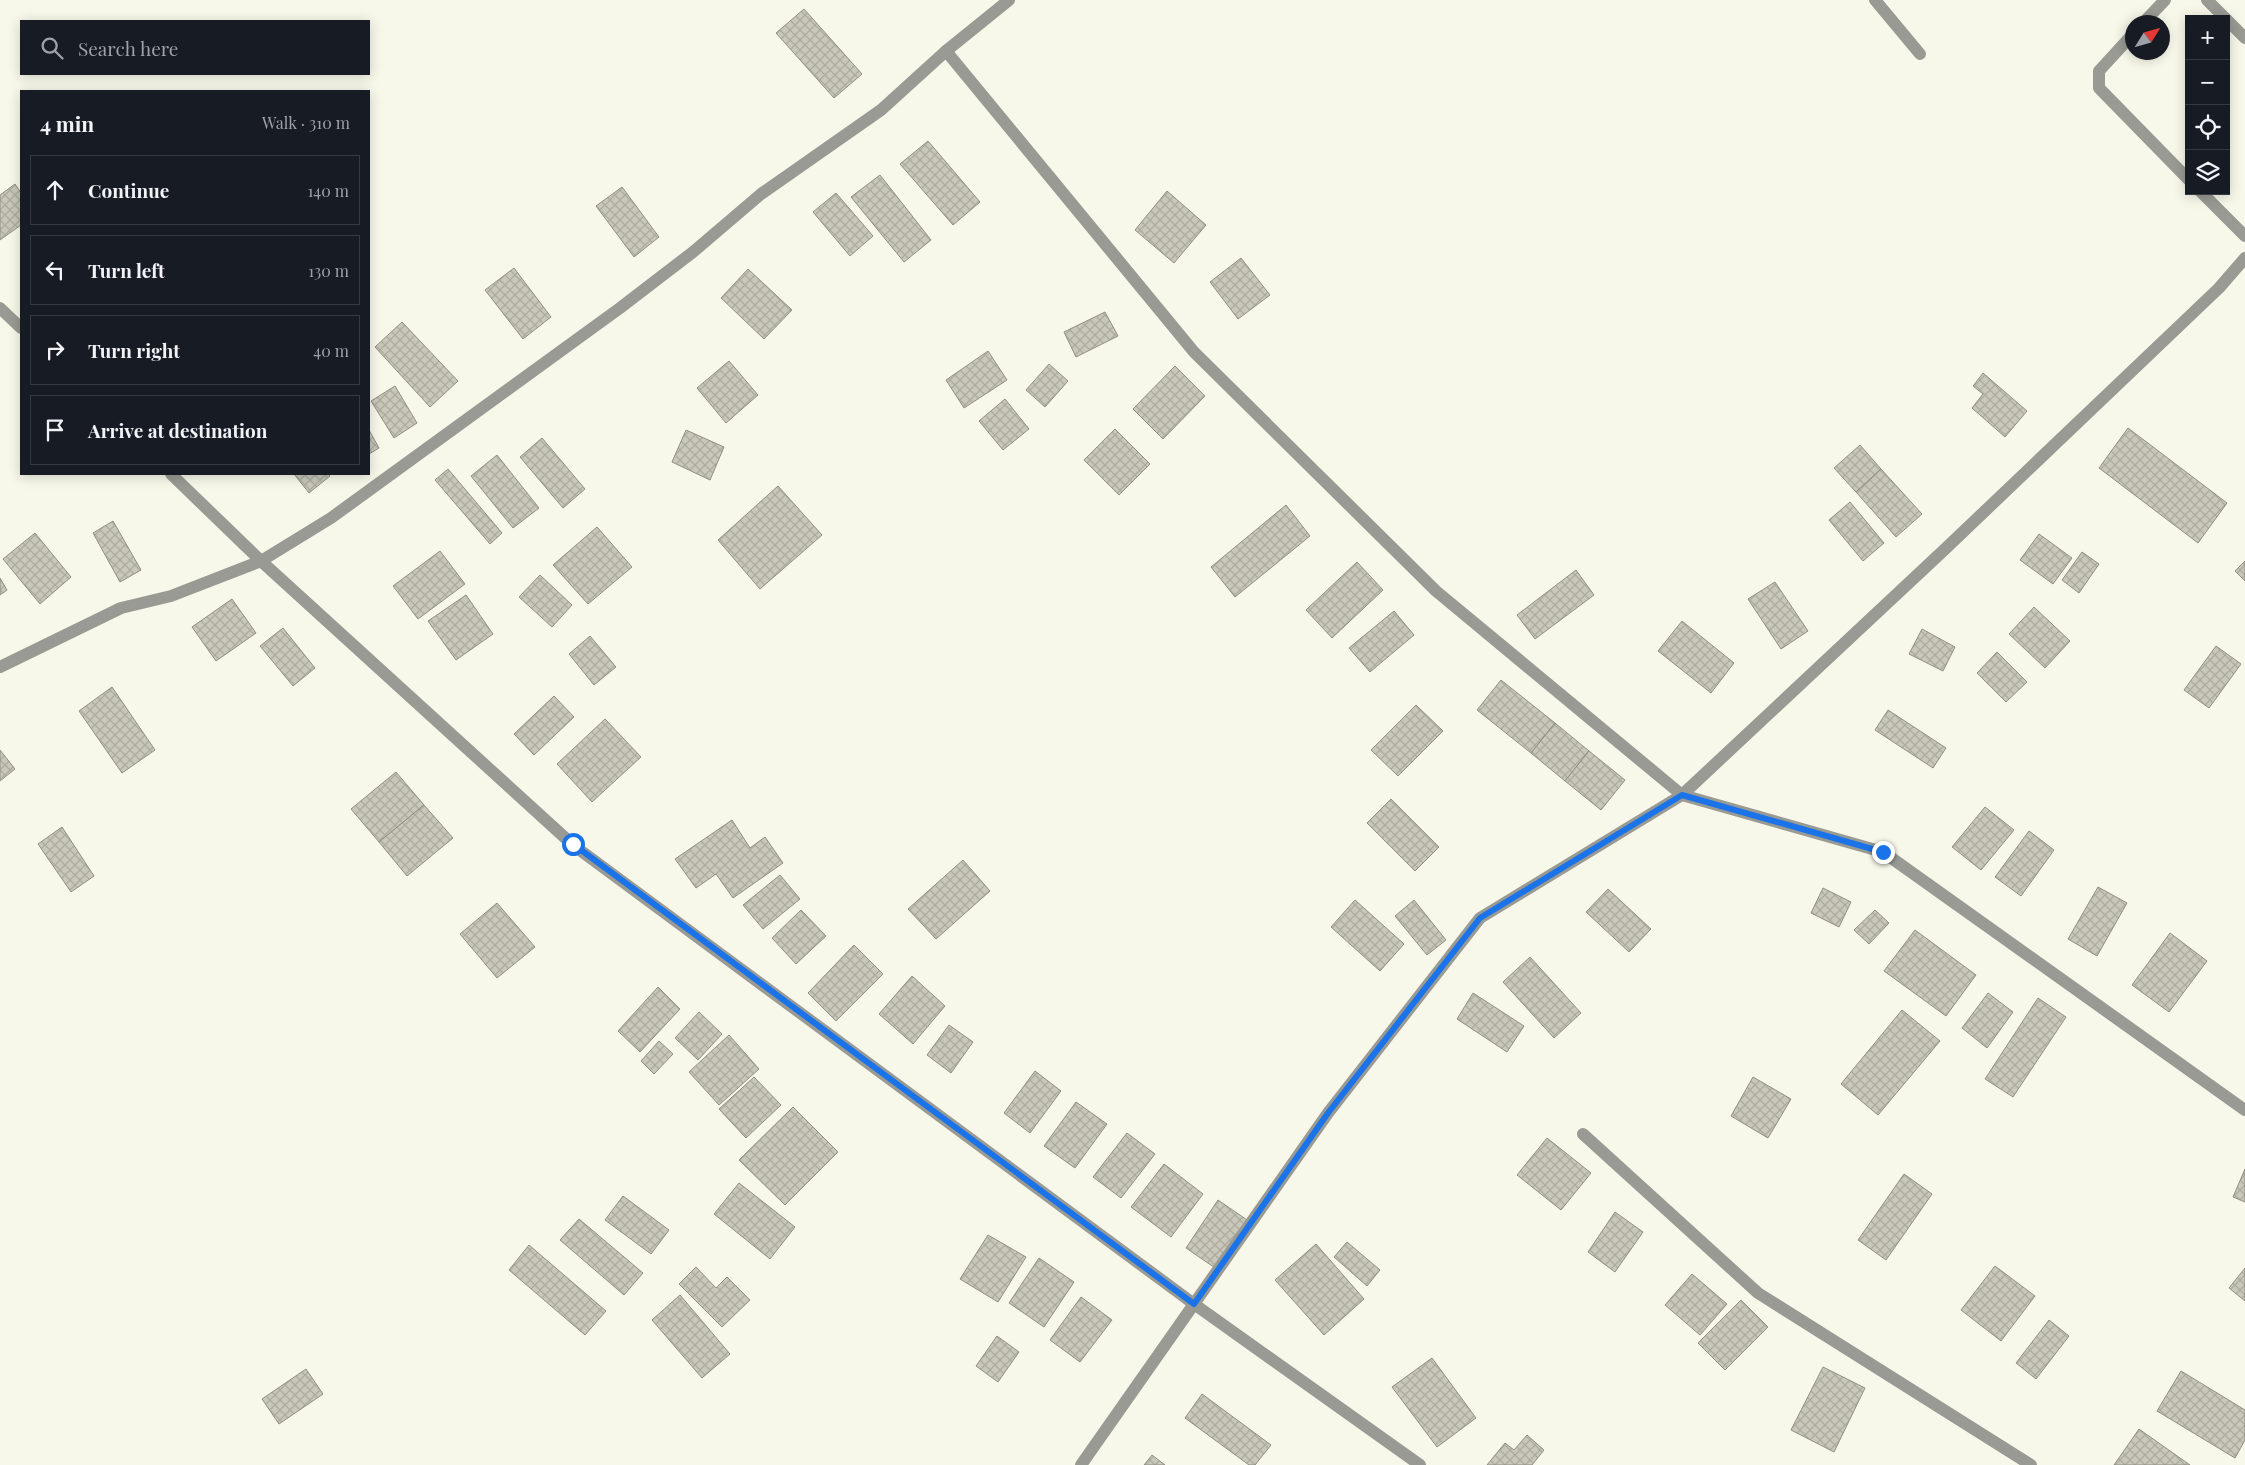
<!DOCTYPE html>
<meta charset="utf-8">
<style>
:root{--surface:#171b24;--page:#20242c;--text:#f1f3f6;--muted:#9ea1a6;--line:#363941}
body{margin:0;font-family:"Playfair Display",serif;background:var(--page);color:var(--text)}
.controls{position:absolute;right:15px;top:15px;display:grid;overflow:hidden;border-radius:0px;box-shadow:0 2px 12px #0003}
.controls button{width:45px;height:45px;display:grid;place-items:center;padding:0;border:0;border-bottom:1px solid var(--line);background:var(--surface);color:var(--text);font:25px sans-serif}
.compass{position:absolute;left:2125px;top:15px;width:45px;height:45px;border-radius:50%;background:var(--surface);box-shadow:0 2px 12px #0003;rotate:53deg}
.stop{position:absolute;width:15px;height:15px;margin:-11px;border:4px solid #1a73e8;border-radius:50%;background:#fff}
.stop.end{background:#1a73e8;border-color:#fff;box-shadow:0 1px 5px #0008}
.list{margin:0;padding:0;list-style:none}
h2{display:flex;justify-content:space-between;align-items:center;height:65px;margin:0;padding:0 20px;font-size:21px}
h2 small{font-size:16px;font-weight:400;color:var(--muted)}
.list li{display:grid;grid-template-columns:32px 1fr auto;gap:15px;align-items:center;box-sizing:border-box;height:70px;margin:0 10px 10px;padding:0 10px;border:1px solid var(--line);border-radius:0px}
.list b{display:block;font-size:19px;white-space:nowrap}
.list em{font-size:16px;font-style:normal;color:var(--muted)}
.icon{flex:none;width:28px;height:28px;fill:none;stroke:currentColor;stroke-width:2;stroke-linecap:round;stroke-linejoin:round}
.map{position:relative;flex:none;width:2245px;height:1465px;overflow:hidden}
.search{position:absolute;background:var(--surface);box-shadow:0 2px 12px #0003;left:20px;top:20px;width:350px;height:55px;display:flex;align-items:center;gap:12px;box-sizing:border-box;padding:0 18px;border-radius:0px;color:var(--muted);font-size:19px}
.panel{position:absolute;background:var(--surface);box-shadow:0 2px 12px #0003;left:20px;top:90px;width:350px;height:385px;border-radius:0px}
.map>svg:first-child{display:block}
.building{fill:url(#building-cross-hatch);stroke:#908f83}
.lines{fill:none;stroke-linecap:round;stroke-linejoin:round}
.street{stroke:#9a9a94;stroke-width:12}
.route{stroke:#1a73e8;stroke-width:6}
</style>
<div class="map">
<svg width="2245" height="1465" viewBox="0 0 2245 1465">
<defs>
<pattern id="building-cross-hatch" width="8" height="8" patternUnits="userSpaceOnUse" patternTransform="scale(1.25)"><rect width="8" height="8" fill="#c8c7ba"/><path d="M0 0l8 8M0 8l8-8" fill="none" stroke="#acab9f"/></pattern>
</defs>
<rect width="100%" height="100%" fill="#f8f8ea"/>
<g class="building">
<polygon points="804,9 862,74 834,98 776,33"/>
<polygon points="928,141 980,202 953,225 900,164"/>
<polygon points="880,175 931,240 904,262 851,197"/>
<polygon points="15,184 21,193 21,225 0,240 0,195"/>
<polygon points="622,187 659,237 634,257 596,206"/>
<polygon points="1167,191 1206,225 1174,263 1135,230"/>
<polygon points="836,193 873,236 850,256 813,212"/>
<polygon points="1241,258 1270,295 1238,319 1210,282"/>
<polygon points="514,268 551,317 523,339 485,290"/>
<polygon points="748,269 792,310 764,339 721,298"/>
<polygon points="1105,312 1118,336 1076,357 1064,332"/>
<polygon points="402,322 458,381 430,407 375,347"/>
<polygon points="988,351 1007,380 964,408 946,380"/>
<polygon points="729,361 758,395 726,423 697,388"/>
<polygon points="1049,364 1068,381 1045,407 1026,390"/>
<polygon points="1175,366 1205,396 1163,439 1133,409"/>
<polygon points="1983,373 2027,411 2005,437 1972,408 1983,394 1973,386"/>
<polygon points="395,386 417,423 394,438 371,401"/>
<polygon points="1005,399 1029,429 1003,450 979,421"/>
<polygon points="2128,428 2227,503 2198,543 2099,468"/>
<polygon points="1115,429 1150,464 1119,495 1084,460"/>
<polygon points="369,430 379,448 369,454"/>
<polygon points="686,430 724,447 710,480 672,462"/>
<polygon points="542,438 585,489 563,508 520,457"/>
<polygon points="1860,445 1881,469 1856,492 1834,468"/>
<polygon points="497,455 539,508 513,528 471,476"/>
<polygon points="448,469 502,533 490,544 435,480"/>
<polygon points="1881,469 1922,514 1896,537 1856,492"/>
<polygon points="294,474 328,474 330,476 309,493"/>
<polygon points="778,486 822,535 760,589 718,540"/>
<polygon points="1850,502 1884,543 1863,561 1829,520"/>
<polygon points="1286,505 1310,536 1235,597 1211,567"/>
<polygon points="113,521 141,570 120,582 93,533"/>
<polygon points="597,527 632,567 588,604 553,565"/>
<polygon points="35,533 71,577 40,604 3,559"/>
<polygon points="2039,534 2072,558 2053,584 2020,560"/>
<polygon points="440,551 465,584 418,619 393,586"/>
<polygon points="2082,552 2099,564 2079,593 2062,580"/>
<polygon points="2245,561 2245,581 2235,571"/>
<polygon points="1357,562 1383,590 1332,638 1306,610"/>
<polygon points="1576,570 1594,595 1535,639 1517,615"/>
<polygon points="540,575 572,605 552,627 519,597"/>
<polygon points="0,578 7,590 0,595"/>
<polygon points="1775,582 1808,631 1781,649 1748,599"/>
<polygon points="466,595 493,634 456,660 428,621"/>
<polygon points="232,599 256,633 216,661 192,627"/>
<polygon points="2034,607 2070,641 2045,668 2009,634"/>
<polygon points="1394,611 1414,635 1370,672 1349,648"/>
<polygon points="1682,621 1734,663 1711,693 1658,651"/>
<polygon points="283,628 315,668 293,686 260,646"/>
<polygon points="1922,629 1955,647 1943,671 1909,654"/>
<polygon points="590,636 616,667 594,685 569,654"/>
<polygon points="2216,646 2241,664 2209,708 2184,690"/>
<polygon points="1997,652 2027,682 2006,702 1977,673"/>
<polygon points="1501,680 1555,723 1531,753 1477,710"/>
<polygon points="112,687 155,750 122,773 79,711"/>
<polygon points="554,696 574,717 534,755 514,734"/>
<polygon points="1416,705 1443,731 1398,776 1371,750"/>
<polygon points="1888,710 1946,748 1933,768 1875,730"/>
<polygon points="605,719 641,757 592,802 557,764"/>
<polygon points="1555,723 1589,751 1565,781 1531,753"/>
<polygon points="0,750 15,769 0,781"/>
<polygon points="1589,751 1625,780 1601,810 1565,781"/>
<polygon points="396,772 424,805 379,842 351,809"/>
<polygon points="1391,799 1439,847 1415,871 1367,823"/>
<polygon points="424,805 453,838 407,876 379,842"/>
<polygon points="1985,807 2014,830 1981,870 1952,847"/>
<polygon points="732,820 750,848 765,837 783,863 733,898 716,874 696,888 675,859"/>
<polygon points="62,827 94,876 71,892 38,844"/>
<polygon points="2029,831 2054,850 2021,896 1995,877"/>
<polygon points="963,860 990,891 936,939 908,909"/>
<polygon points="780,875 800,899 763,929 743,905"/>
<polygon points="2098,887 2127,903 2097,956 2068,939"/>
<polygon points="1823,888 1851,902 1839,927 1811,913"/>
<polygon points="1608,889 1651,929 1629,952 1586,912"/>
<polygon points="1355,900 1404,944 1380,971 1331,927"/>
<polygon points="1414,900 1446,940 1427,955 1395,916"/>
<polygon points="497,903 535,947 497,978 460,934"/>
<polygon points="801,910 826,936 796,964 772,938"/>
<polygon points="1875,910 1889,923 1869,944 1854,930"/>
<polygon points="1915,930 1976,975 1946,1016 1884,971"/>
<polygon points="2170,933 2207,961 2169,1012 2132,985"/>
<polygon points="854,945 883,974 836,1021 808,993"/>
<polygon points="1530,957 1581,1013 1554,1038 1503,982"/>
<polygon points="912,976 945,1006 913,1044 879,1014"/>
<polygon points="658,987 680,1009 640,1052 618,1031"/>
<polygon points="1473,993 1524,1026 1507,1052 1457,1019"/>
<polygon points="1988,993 2013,1012 1987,1048 1962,1028"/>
<polygon points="2038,998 2066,1017 2013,1097 1985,1079"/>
<polygon points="1902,1010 1940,1041 1878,1115 1841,1084"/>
<polygon points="699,1012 722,1034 698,1060 675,1038"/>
<polygon points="949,1025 973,1042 951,1073 927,1055"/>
<polygon points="729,1035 759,1069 719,1105 689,1072"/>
<polygon points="659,1041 673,1054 654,1074 641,1061"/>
<polygon points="1035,1071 1061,1091 1030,1133 1004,1113"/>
<polygon points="754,1077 781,1105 746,1138 719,1109"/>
<polygon points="1753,1077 1791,1099 1768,1138 1731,1116"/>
<polygon points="1076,1102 1107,1124 1075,1168 1044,1146"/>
<polygon points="793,1107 838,1152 785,1205 739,1160"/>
<polygon points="1127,1133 1155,1154 1121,1198 1093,1177"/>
<polygon points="1547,1138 1591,1173 1561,1210 1517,1175"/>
<polygon points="1164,1164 1203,1194 1171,1237 1131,1207"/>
<polygon points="2245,1169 2245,1202 2233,1197"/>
<polygon points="1904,1174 1932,1194 1886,1260 1858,1240"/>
<polygon points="739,1183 795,1227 770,1259 714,1214"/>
<polygon points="623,1196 669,1230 651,1254 605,1220"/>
<polygon points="1218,1200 1253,1224 1221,1272 1186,1248"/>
<polygon points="1615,1212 1643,1232 1615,1272 1588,1252"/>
<polygon points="579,1219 643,1273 624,1295 560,1240"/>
<polygon points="988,1235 1026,1257 998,1302 960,1279"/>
<polygon points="1347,1242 1380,1270 1367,1286 1334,1257"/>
<polygon points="1316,1244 1364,1299 1324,1335 1275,1280"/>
<polygon points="529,1245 606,1311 585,1335 509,1270"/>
<polygon points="1039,1258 1074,1282 1044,1327 1009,1303"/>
<polygon points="1995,1266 2035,1296 2001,1341 1961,1310"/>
<polygon points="696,1267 716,1288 727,1277 750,1300 722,1327 679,1284"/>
<polygon points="2245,1268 2245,1301 2229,1288"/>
<polygon points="1692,1274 1727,1304 1700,1335 1665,1305"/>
<polygon points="680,1295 730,1354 702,1378 652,1320"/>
<polygon points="1081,1297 1112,1320 1080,1362 1050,1340"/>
<polygon points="1741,1300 1768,1327 1725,1370 1698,1343"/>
<polygon points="2049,1320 2069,1336 2036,1379 2016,1363"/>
<polygon points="997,1336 1019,1352 998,1382 976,1366"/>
<polygon points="1432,1358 1476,1418 1437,1447 1392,1387"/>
<polygon points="1823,1367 1865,1388 1834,1452 1791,1430"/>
<polygon points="306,1369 323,1394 279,1424 262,1399"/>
<polygon points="2181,1371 2245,1410 2245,1440 2235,1458 2157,1411"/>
<polygon points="1202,1394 1271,1445 1255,1465 1249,1465 1185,1418"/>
<polygon points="2139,1429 2190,1465 2114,1465"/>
<polygon points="1527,1435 1544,1450 1532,1465 1487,1465 1505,1443 1514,1450"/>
<polygon points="1152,1455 1165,1465 1144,1465"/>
</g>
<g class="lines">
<g class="street">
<polyline points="1875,0 1920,54"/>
<polyline points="2207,0 2226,19"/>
<polyline points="2226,19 2245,38"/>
<polyline points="2144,22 2165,0"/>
<polyline points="2132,35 2099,71 2099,88 2189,180"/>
<polyline points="946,51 1194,352 1436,591 1682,795 1883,852 2245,1110"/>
<polyline points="2200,191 2245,236"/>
<polyline points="0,308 21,328"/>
<polyline points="171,474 261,561 573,845 1194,1304 1420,1465"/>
<polyline points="0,667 121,608 171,596 261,561 331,518 620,308 693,252 761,194 881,110 946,51 1009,0"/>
<polyline points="1583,1134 1758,1293 2031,1465"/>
<polyline points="1081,1465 1328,1113 1480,918 1682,795 1944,550 2219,288 2245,258"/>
</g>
</g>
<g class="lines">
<polyline class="route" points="573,844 1194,1304 1328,1113 1480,918 1682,795 1883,852"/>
</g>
</svg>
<div class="controls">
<button>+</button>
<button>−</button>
<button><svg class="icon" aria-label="locate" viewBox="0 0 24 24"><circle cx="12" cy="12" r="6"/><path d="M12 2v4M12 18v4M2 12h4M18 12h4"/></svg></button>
<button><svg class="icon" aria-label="layers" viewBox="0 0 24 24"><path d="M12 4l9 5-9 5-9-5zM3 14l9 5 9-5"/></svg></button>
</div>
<svg class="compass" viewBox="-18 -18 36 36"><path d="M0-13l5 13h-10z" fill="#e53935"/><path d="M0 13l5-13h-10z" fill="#9ea1a6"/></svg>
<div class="stop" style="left:573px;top:844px"></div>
<div class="stop end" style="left:1883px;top:852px"></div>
<div class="search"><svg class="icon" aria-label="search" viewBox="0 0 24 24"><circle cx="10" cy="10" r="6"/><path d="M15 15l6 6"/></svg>Search here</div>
<section class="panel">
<h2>4 min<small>Walk · 310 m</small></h2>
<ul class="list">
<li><svg class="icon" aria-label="ahead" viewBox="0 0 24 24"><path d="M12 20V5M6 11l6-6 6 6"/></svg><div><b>Continue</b></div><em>140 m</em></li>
<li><svg class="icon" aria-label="left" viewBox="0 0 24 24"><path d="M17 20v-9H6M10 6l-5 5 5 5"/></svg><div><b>Turn left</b></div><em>130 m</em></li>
<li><svg class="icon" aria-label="right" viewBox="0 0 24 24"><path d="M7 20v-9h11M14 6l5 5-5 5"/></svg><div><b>Turn right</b></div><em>40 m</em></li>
<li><svg class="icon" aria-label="arrive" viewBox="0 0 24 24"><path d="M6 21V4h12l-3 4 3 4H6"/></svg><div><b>Arrive at destination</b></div></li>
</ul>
</section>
</div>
